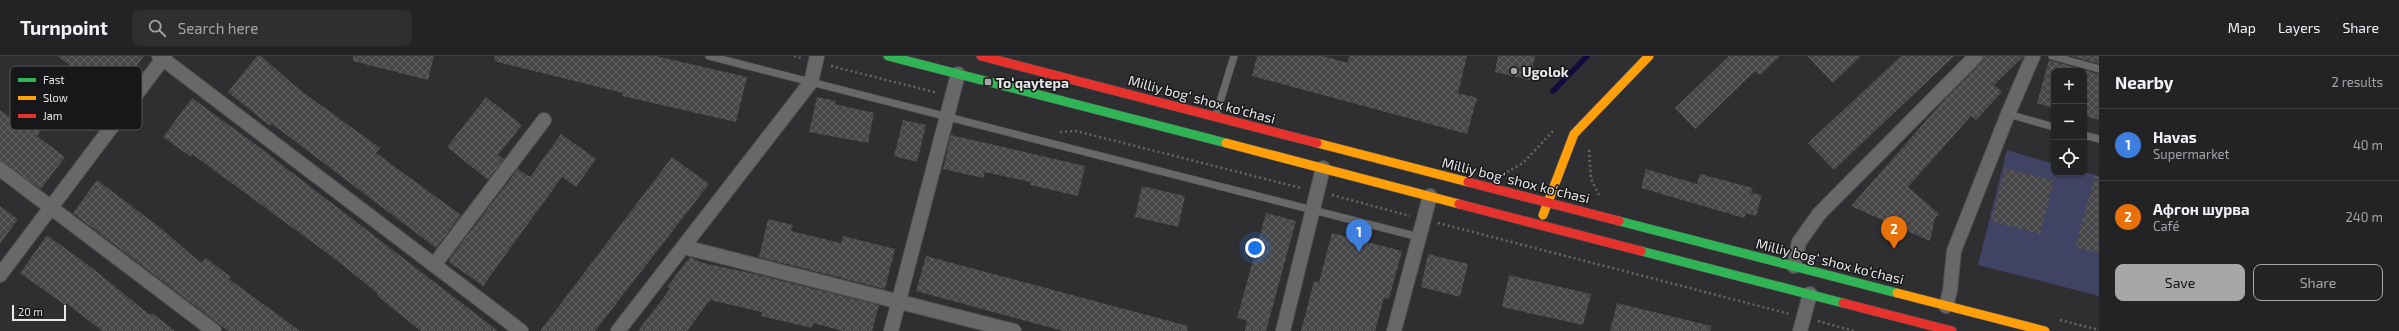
<!DOCTYPE html>
<meta charset="utf-8">
<style>
:root{--surface:#232326;--page:#2f2f32;--text:#f1f3f6;--muted:#a3a4a7;--line:#404043;--accent:#a7a7aa}
body{margin:0;font-family:"Exo 2",sans-serif;background:var(--page);color:var(--text)}
.controls{position:absolute;right:12px;top:12px;display:grid;overflow:hidden;border-radius:8px;box-shadow:0 1px 3px #0004}
.controls button{width:36px;height:36px;display:grid;place-items:center;padding:0;border:0;border-bottom:1px solid var(--line);background:var(--surface);color:var(--text);font:20px sans-serif}
.scale{position:absolute;left:12px;bottom:10px;width:54px;box-sizing:border-box;padding-left:4px;border:2px solid #e7e8ea;border-top:0;font-size:11px;line-height:14px;white-space:nowrap;color:#e7e8ea;-webkit-text-stroke:3px #171719;paint-order:stroke}
.you{position:absolute;left:1255px;top:192px;width:14px;height:14px;margin:-10px;border:3px solid #fff;border-radius:50%;background:#1a73e8;box-shadow:0 0 0 6px #1a73e833}
.badge{display:grid;place-items:center;width:26px;height:26px;border-radius:50%;background:var(--accent);color:#fff;font-size:13px;font-weight:700}
.pin{position:absolute;translate:-50% -33px;filter:drop-shadow(0 1px 2px #0008)}
.pin::after{content:'';position:absolute;top:21px;width:14px;height:12px;background:inherit;clip-path:polygon(0 0,100% 0,50% 100%)}
.list{margin:0;padding:0;list-style:none}
h2{display:flex;justify-content:space-between;align-items:center;height:52px;margin:0;padding:0 16px;font-size:17px}
h2 small{font-size:13px;font-weight:400;color:var(--muted)}
.list li{display:grid;grid-template-columns:26px 1fr auto;gap:12px;align-items:center;box-sizing:border-box;height:72px;padding:0 16px;border-top:1px solid var(--line)}
.list b{display:block;font-size:15px;white-space:nowrap}
.list p{margin:0;font-size:13px;white-space:nowrap;color:var(--muted)}
.list em{font-size:13px;font-style:normal;color:var(--muted)}
.actions{display:flex;gap:8px;padding:12px 16px}
.actions a{flex:1;padding:9px 0;border:1px solid var(--accent);border-radius:8px;text-align:center;font-size:14px;color:var(--accent)}
.actions .main{background:var(--accent);color:#111}
.icon{flex:none;width:22px;height:22px;fill:none;stroke:currentColor;stroke-width:2;stroke-linecap:round;stroke-linejoin:round}
.map{position:relative;flex:none;width:2099px;height:275px;overflow:hidden}
header{display:flex;align-items:center;gap:24px;box-sizing:border-box;height:56px;padding:0 20px;background:var(--surface);border-bottom:1px solid var(--line)}
header strong{font-size:19px}
nav{display:flex;gap:22px;margin-inline-start:auto;font-size:14px}
.search{width:280px;height:36px;background:var(--page);display:flex;align-items:center;gap:10px;box-sizing:border-box;padding:0 14px;border-radius:8px;color:var(--muted);font-size:15px}
main{display:flex}
aside{flex:1;background:var(--surface)}
.map>svg:first-child{display:block}
.grass{fill:#414365}
.lines{fill:none;stroke-linecap:round;stroke-linejoin:round}
.stream{stroke:#14093f;stroke-width:5.5}
.building{fill:url(#building-cross-hatch)}
.lane-casing{stroke:#4d4e50;stroke-width:8}
.street-casing{stroke:#4d4e50;stroke-width:16}
.fast-casing{stroke:#4d4e50;stroke-width:10}
.slow-casing{stroke:#4d4e50;stroke-width:10}
.jam-casing{stroke:#4d4e50;stroke-width:10}
.path{stroke:#666668;stroke-width:2.5;stroke-dasharray:2 3;stroke-linecap:butt}
.lane{stroke:#686869;stroke-width:7}
.street{stroke:#686869;stroke-width:14}
.fast{stroke:#30b455;stroke-width:9}
.slow{stroke:#ff9f0a;stroke-width:9}
.jam{stroke:#e5322d;stroke-width:9}
.poi-dot{fill:#a7a7aa;stroke:#171719;stroke-width:1.5}
.labels{text-anchor:middle;dominant-baseline:central;stroke-width:3;stroke-linejoin:round;paint-order:stroke}
.poi-label{font-size:14px;font-weight:bold;fill:#e7e8ea;stroke:#171719;text-anchor:start}
.street-label{font-size:14px;fill:#e7e8ea;stroke:#171719}
.key{fill:#171719;stroke:#555658;stroke-width:1}
.key-label{font-size:11px;fill:#e7e8ea}
</style>
<header>
<strong>Turnpoint</strong>
<div class="search"><svg class="icon" aria-label="search" viewBox="0 0 24 24"><circle cx="10" cy="10" r="6"/><path d="M15 15l6 6"/></svg>Search here</div>
<nav><a>Map</a><a>Layers</a><a>Share</a></nav>
</header>
<main>
<div class="map">
<svg width="2099" height="275" viewBox="0 0 2099 275">
<defs>
<pattern id="building-cross-hatch" width="8" height="8" patternUnits="userSpaceOnUse"><rect width="8" height="8" fill="#474749"/><path d="M0 0l8 8M0 8l8-8" fill="none" stroke="#626263"/></pattern>
</defs>
<rect width="100%" height="100%" fill="#2f2f32"/>
<polygon class="grass" points="2007,94 2054,108 2054,117 2084,116 2099,120 2099,240 1978,209"/>
<g class="lines">
<polyline class="stream" points="1553,35 1587,0"/>
</g>
<g class="building">
<polygon points="57,0 144,0 114,41 88,70 74,59 99,30"/>
<polygon points="257,0 261,0 300,34 380,92 376,97 461,159 436,192 272,68 270,70 228,36"/>
<polygon points="353,0 434,0 428,24 353,5"/>
<polygon points="495,0 656,0 747,21 736,66 622,40 623,37 494,5"/>
<polygon points="1257,0 1323,0 1348,7 1349,0 1467,0 1458,37 1477,42 1467,78 1252,20"/>
<polygon points="1498,0 1535,0 1530,24 1495,16"/>
<polygon points="1729,0 1780,0 1760,19 1755,15 1695,73 1675,52"/>
<polygon points="1807,0 1861,0 1833,27"/>
<polygon points="1901,0 1954,0 1834,114 1808,87"/>
<polygon points="1984,0 2024,0 1994,29 2002,36 1976,64 1971,60 1908,131 1939,158 1935,162 1930,185 1851,150 1946,42 1982,6"/>
<polygon points="2071,0 2099,0 2099,8"/>
<polygon points="2049,4 2099,18 2099,64 2084,60 2084,15 2054,15 2054,52 2037,47"/>
<polygon points="48,36 62,47 37,80 65,101 41,133 0,105 0,54 22,70"/>
<polygon points="486,41 522,69 498,99 504,103 488,124 447,91"/>
<polygon points="817,41 836,45 835,48 874,57 868,87 809,76"/>
<polygon points="192,42 255,88 498,275 421,275 377,240 378,238 339,206 192,98 191,101 163,81"/>
<polygon points="903,64 926,69 917,106 894,100"/>
<polygon points="561,78 596,103 576,131 562,121 483,230 449,206 450,202 518,113 530,121"/>
<polygon points="951,79 1085,110 1078,140 1030,129 1031,126 985,116 983,122 943,113"/>
<polygon points="672,101 709,128 595,275 540,275"/>
<polygon points="2005,112 2054,125 2040,178 1991,165"/>
<polygon points="1646,113 1697,128 1700,118 1753,132 1751,137 1762,139 1756,160 1746,157 1744,162 1641,132"/>
<polygon points="2095,120 2099,121 2099,197 2075,191"/>
<polygon points="97,124 162,173 201,207 206,202 231,221 229,223 300,275 228,275 219,268 73,157"/>
<polygon points="1142,130 1185,140 1178,171 1135,161"/>
<polygon points="0,150 18,163 0,188"/>
<polygon points="1266,157 1296,165 1266,275 1245,275 1247,265 1237,262"/>
<polygon points="768,163 793,169 791,175 841,187 843,180 895,193 885,233 759,201"/>
<polygon points="1332,177 1402,195 1389,243 1384,242 1375,275 1301,275 1314,225 1319,226"/>
<polygon points="47,179 92,212 150,259 152,257 175,275 102,275 66,247 65,249 20,217"/>
<polygon points="1428,198 1468,208 1460,241 1421,231"/>
<polygon points="926,200 1188,270 1188,275 1063,275 916,235"/>
<polygon points="690,201 703,207 755,218 879,249 872,275 842,275 813,267 812,272 761,260 762,256 710,244 687,275 638,275 670,233 667,231"/>
<polygon points="1509,219 1591,238 1583,269 1502,251"/>
<polygon points="1617,247 1711,270 1710,275 1610,275"/>
</g>
<g class="lines">
<defs>
<g id="lane">
<polyline points="709,0 1419,181"/>
<polyline points="2052,0 2099,13"/>
<polyline points="2008,58 2054,71"/>
<polyline points="1216,59 1234,0"/>
<polyline points="2084,79 2099,83"/>
</g>
<g id="street">
<polyline points="159,0 521,275"/>
<polyline points="0,113 214,275"/>
<polyline points="684,191 1014,275"/>
<polyline points="434,209 544,64"/>
<polyline points="1794,210 1799,186 1819,158 1976,0"/>
<polyline points="0,219 165,0"/>
<polyline points="1946,250 1950,235 1954,195 2008,58 2033,0"/>
<polyline points="618,275 811,26 817,0"/>
<polyline points="891,275 958,18"/>
<polyline points="1283,275 1323,112"/>
<polyline points="1394,275 1430,140"/>
<polyline points="1800,275 1810,238"/>
</g>
<g id="fast">
<polyline points="888,0 1226,87"/>
<polyline points="1619,165 1897,237"/>
<polyline points="1641,195 1843,247"/>
</g>
<g id="slow">
<polyline points="1226,87 1459,148"/>
<polyline points="1317,87 1468,126"/>
<polyline points="1543,159 1574,78 1649,0"/>
<polyline points="1897,237 2045,275"/>
</g>
<g id="jam">
<polyline points="981,0 1317,87"/>
<polyline points="1468,126 1619,165"/>
<polyline points="1459,148 1641,195"/>
<polyline points="1843,247 1952,275"/>
</g>
</defs>
<use href="#lane" class="lane-casing"/>
<use href="#street" class="street-casing"/>
<use href="#fast" class="fast-casing"/>
<use href="#slow" class="slow-casing"/>
<use href="#jam" class="jam-casing"/>
<g class="path">
<polyline points="794,0 801,2"/>
<polyline points="831,10 938,37"/>
<polyline points="1060,76 1076,75 1301,132"/>
<polyline points="1589,94 1591,123 1599,139"/>
<polyline points="1507,116 1523,107 1555,73"/>
<polyline points="1332,139 1410,160"/>
<polyline points="1438,167 1790,258"/>
<polyline points="2060,264 2099,274"/>
<polyline points="1818,265 1854,275"/>
</g>
<use href="#lane" class="lane"/>
<use href="#street" class="street"/>
<use href="#fast" class="fast"/>
<use href="#slow" class="slow"/>
<use href="#jam" class="jam"/>
</g>
<g class="poi-dot">
<circle cx="1514" cy="15" r="4"/>
<rect x="984" y="22" width="8" height="8" rx="2"/>
</g>
<g class="labels">
<g class="poi-label">
<text x="1522" y="15">Ugolok</text>
<text x="996" y="26">Toʻqaytepa</text>
</g>
<g class="street-label">
<text transform="translate(1202 43) rotate(15)">Milliy bog‘ shox ko‘chasi</text>
<text transform="translate(1516 124) rotate(14)">Milliy bog‘ shox ko‘chasi</text>
<text transform="translate(1830 205) rotate(14)">Milliy bog‘ shox ko‘chasi</text>
</g>
</g>
<rect x="10" y="10" width="132" height="64" rx="6" class="key"/>
<rect x="18" y="22" width="18" height="4" fill="#30b455"/>
<rect x="18" y="40" width="18" height="4" fill="#ff9f0a"/>
<rect x="18" y="58" width="18" height="4" fill="#e5322d"/>
<g class="key-label">
<text x="43" y="28">Fast</text>
<text x="43" y="46">Slow</text>
<text x="43" y="64">Jam</text>
</g>
</svg>
<div class="controls">
<button>+</button>
<button>−</button>
<button><svg class="icon" aria-label="locate" viewBox="0 0 24 24"><circle cx="12" cy="12" r="6"/><path d="M12 2v4M12 18v4M2 12h4M18 12h4"/></svg></button>
</div>
<div class="scale">20 m</div>
<div class="you"></div>
<div class="pin badge" style="left:1359px;top:196px;background:#3f7fe0">1</div>
<div class="pin badge" style="left:1894px;top:193px;background:#e8710a">2</div>
</div>
<aside>
<h2>Nearby<small>2 results</small></h2>
<ul class="list">
<li><span class="badge" style="background:#3f7fe0">1</span><div><b>Havas</b><p>Supermarket</p></div><em>40 m</em></li>
<li><span class="badge" style="background:#e8710a">2</span><div><b>Афгон шурва</b><p>Café</p></div><em>240 m</em></li>
</ul>
<div class="actions"><a class="main">Save</a><a>Share</a></div>
</aside>
</main>
